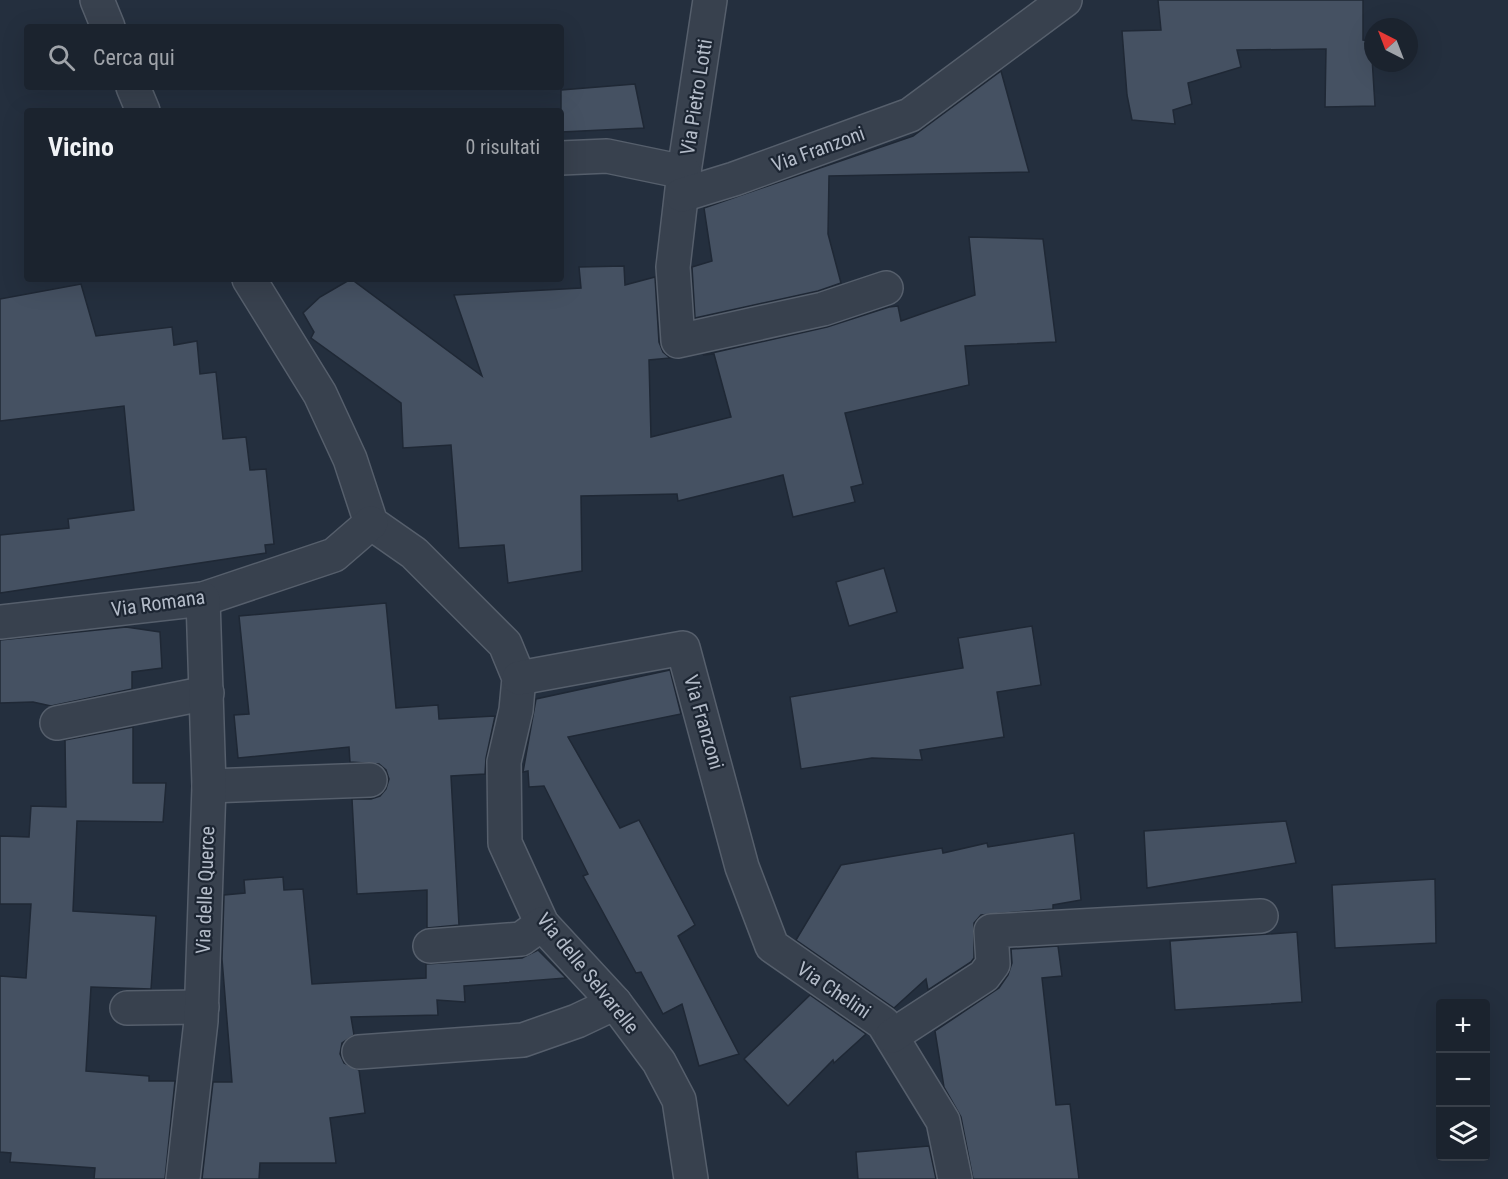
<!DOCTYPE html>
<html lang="it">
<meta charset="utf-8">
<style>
:root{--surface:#1b232e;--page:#242b36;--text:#f1f3f6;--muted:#a0a4aa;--line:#39404a}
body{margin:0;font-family:"Roboto Condensed",sans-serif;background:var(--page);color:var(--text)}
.controls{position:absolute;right:18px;bottom:18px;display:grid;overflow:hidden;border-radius:6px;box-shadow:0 6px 24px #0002}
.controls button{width:54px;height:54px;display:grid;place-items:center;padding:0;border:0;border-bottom:2px solid var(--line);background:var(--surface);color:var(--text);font:30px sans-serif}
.compass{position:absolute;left:1364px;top:18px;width:54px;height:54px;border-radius:50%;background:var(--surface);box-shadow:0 6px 24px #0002;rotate:318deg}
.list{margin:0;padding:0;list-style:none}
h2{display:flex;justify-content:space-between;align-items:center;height:78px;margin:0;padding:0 24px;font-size:26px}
h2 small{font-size:20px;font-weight:400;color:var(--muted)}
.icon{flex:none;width:33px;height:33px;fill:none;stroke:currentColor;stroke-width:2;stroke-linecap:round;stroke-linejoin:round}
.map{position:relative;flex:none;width:1508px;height:1179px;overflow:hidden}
.search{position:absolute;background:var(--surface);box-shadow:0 6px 24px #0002;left:24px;top:24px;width:540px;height:66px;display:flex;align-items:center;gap:15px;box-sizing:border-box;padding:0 21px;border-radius:6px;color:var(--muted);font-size:22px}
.panel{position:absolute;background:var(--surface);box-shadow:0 6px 24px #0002;left:24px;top:108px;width:540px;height:174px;border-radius:6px}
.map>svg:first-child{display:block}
.building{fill:#455162;stroke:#1f2835;stroke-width:1.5}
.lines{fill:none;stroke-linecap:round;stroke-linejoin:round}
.minor-casing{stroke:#565f6c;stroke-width:36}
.minor{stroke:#38414e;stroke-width:33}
.labels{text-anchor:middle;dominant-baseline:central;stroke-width:4.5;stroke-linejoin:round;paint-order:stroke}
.street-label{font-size:20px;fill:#b4bcc9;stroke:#1d2633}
</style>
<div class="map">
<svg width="1508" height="1179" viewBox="0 0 1508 1179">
<rect width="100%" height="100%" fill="#242f3e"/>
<g class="building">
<polygon points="1158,0 1363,0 1363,40 1371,41 1375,106 1325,107 1326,49 1237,50 1241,67 1188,83 1192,104 1173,110 1175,124 1132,120 1127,95 1122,31 1161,30"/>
<polygon points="1001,71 1029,172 829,176 828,234 841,283 818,291 695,318 692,267 712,261 704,208 913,136"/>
<polygon points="635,84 644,128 561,132 561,90"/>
<polygon points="969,237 1043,239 1056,342 965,346 969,385 845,413 863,484 851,487 855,502 793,517 783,475 678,501 677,494 581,496 582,571 508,583 504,545 459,548 451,445 403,448 401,403 311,338 314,332 303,313 320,297 351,279 482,376 454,295 581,288 579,267 624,266 625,285 655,277 659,342 663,352 670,358 649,360 651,437 731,417 714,354 703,355 827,327 889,307 898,306 901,321 975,295"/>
<polygon points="81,284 96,336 172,327 174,345 197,341 200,374 216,372 223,439 246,437 250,470 266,469 274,544 265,545 266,553 0,593 0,535 69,528 68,519 134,510 124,406 0,421 0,299"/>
<polygon points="884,568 897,612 849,626 836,582"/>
<polygon points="386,603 396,708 438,705 439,719 495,716 486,758 485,774 451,776 459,925 427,928 427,890 357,894 352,799 371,799 380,796 386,789 389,779 386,770 379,764 350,762 349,747 238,758 234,715 249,714 239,616"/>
<polygon points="1032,626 1041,685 997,692 1004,737 920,750 922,760 872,758 801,769 790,697 963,668 958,638"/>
<polygon points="126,627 160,632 162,668 132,672 132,689 51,706 33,702 0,703 0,640"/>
<polygon points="670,670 681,714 568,737 620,828 639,820 695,925 678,936 739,1054 699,1066 682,1004 663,1014 641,972 636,973 599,905 583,876 588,874 544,786 529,787 528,771 523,772 536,699"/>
<polygon points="133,727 133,783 166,783 163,822 77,821 73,911 156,916 151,989 91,987 86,1071 149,1076 149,1081 175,1081 165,1179 94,1179 95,1168 10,1162 11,1153 0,1152 0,976 26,978 31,904 0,904 0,836 29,837 31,806 66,807 65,740"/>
<polygon points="1286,821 1296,863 1147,888 1144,831"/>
<polygon points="1074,833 1081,900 1053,905 1053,909 981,915 974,923 974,958 971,962 928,990 926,979 894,1008 796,940 841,865 942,848 943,853 987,843 988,847"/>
<polygon points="283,877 284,890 303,889 312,984 426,978 426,964 522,958 538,950 566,978 464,986 465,1002 437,1000 438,1015 351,1017 354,1035 342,1043 340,1054 344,1063 359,1070 365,1113 330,1118 336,1163 260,1163 259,1179 202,1179 213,1082 232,1082 222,959 224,895 245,893 244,880"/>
<polygon points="1435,879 1436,943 1335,948 1332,885"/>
<polygon points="1297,932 1302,1002 1175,1010 1170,941"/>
<polygon points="1058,946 1062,976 1042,978 1056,1105 1070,1104 1079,1179 973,1179 961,1117 944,1087 935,1031 999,988 1008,975 1012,963 1011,949"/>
<polygon points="810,995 866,1034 834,1063 833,1060 788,1106 744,1059"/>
<polygon points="929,1146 936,1179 858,1179 856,1152"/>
</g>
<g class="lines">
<defs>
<g id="minor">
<polyline points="97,0 108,27"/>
<polyline points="710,0 684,172 673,267 678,341 823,309 886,288"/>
<polyline points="133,87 143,111"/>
<polyline points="561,158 607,156 684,172"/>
<polyline points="682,195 734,179 910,115 1065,0"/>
<polyline points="249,279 320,394 350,459 371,523 414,553 505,644 519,678 516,710 504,762 505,843 542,924 615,1003 659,1062 679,1100 691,1179"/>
<polyline points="0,622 203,599 334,555 371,523"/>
<polyline points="519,678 683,648 742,867 772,946 883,1023 943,1121 955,1179"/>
<polyline points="57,723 207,693"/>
<polyline points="209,786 370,780"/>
<polyline points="430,946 521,939 542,924"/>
<polyline points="127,1008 202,1007"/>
<polyline points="892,1036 984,976 993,964 991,931 1261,916"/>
<polyline points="359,1052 523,1040 577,1021 615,1003"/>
<polyline points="183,1179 201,1021 209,786 203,599"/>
</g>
</defs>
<use href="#minor" class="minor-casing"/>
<use href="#minor" class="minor"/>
</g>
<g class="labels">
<g class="street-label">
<text transform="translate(696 97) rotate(-81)">Via Pietro Lotti</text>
<text transform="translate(818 149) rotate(-20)">Via Franzoni</text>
<text transform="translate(158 603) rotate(-8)">Via Romana</text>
<text transform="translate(704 722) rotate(74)">Via Franzoni</text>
<text transform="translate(205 890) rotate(-88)">Via delle Querce</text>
<text transform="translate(588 973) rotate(51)">Via delle Selvarelle</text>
<text transform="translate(834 990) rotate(34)">Via Chelini</text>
</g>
</g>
</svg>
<div class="controls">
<button>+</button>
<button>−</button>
<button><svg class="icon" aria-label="layers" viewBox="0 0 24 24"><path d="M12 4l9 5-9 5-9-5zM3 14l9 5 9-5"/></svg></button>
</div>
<svg class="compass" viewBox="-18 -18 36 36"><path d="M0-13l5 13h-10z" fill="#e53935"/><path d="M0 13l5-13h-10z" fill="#a0a4aa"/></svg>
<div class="search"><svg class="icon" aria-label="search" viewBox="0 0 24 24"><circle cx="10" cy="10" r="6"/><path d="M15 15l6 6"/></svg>Cerca qui</div>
<section class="panel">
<h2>Vicino<small>0 risultati</small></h2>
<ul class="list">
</ul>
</section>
</div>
